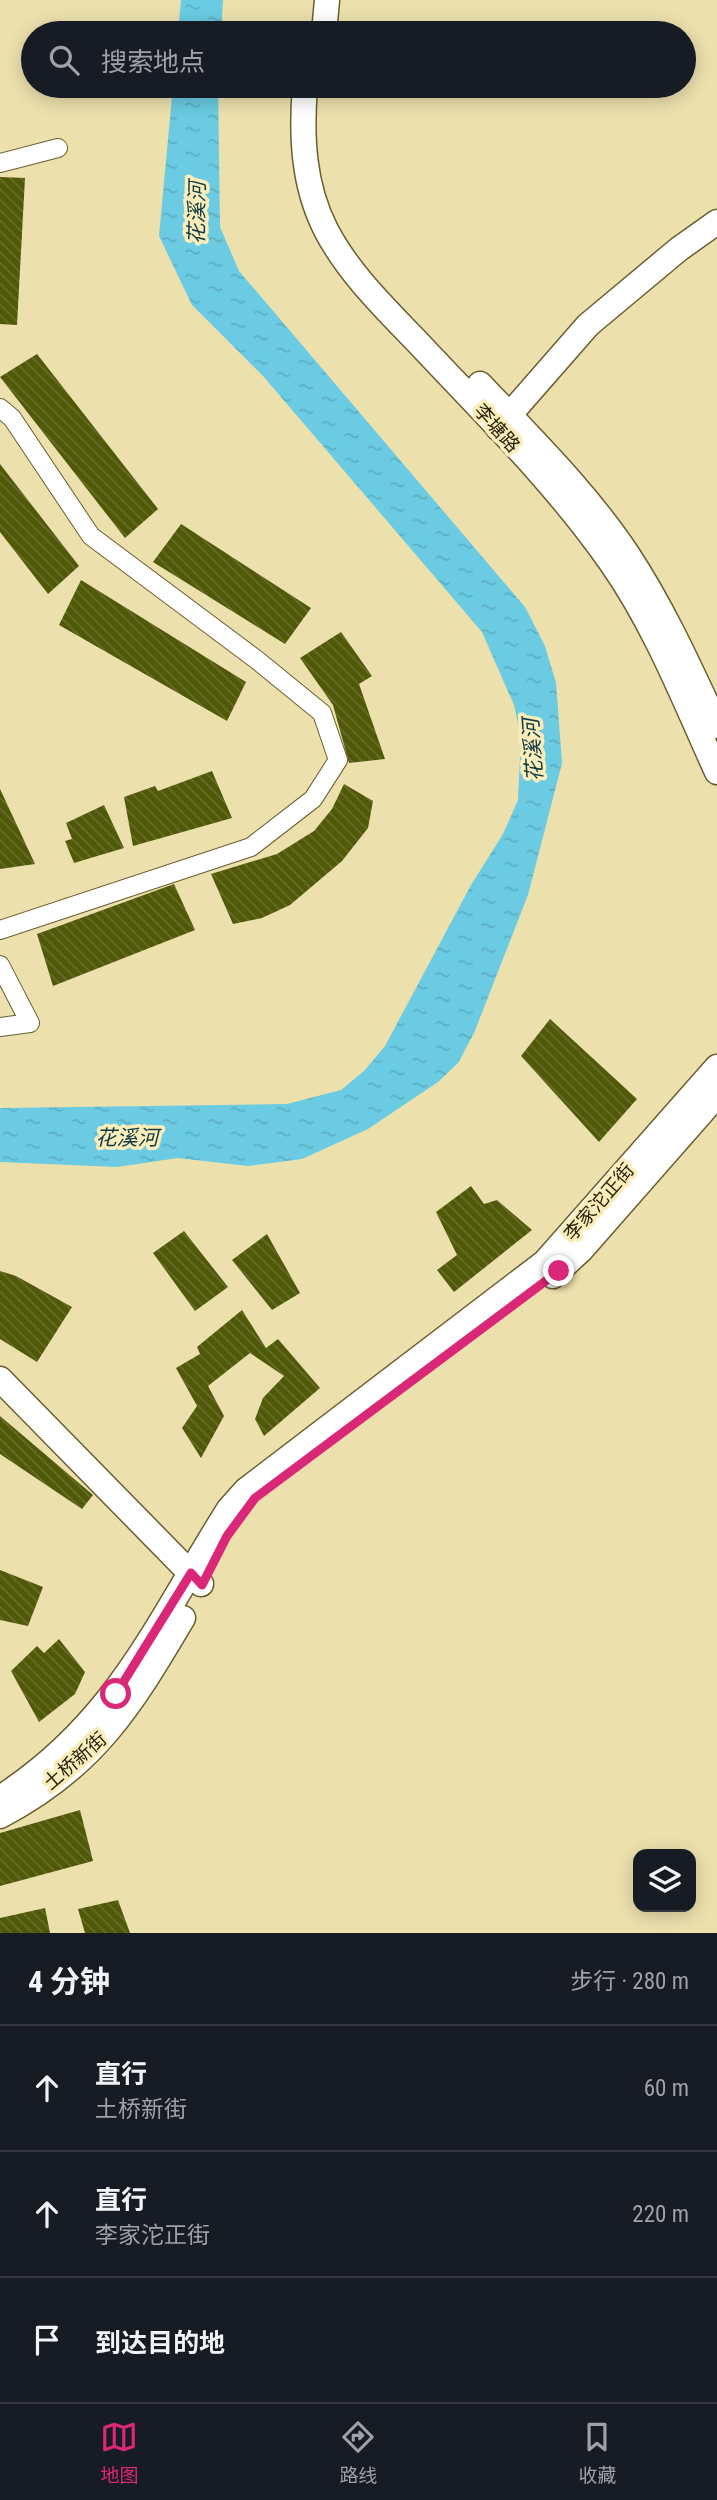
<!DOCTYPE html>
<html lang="zh">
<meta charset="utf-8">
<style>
:root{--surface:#171b24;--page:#20242c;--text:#f1f3f6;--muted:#9ea1a6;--line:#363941;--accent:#db2777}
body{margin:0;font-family:"Roboto Condensed","Noto Sans SC",sans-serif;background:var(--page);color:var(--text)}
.controls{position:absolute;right:21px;bottom:21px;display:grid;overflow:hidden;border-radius:14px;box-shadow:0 4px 18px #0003}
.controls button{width:63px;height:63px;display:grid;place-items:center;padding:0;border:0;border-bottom:2px solid var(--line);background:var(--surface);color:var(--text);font:35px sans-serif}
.stop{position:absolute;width:21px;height:21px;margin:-16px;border:5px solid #db2777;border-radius:50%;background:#fff}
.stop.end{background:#db2777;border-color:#fff;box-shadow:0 2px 7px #0008}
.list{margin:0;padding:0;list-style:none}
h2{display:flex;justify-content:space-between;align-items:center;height:91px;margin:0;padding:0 28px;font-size:30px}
h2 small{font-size:23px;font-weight:400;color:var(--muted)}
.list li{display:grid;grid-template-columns:46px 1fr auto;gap:21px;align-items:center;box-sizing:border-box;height:126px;padding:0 28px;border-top:2px solid var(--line)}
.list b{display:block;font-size:26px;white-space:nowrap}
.list p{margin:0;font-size:23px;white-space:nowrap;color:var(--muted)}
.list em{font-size:23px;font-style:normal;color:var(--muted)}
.icon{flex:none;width:38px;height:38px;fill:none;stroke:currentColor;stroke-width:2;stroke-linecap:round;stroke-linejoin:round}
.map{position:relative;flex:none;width:717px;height:1933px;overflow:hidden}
.search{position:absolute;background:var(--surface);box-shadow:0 4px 18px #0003;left:21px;right:21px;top:21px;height:77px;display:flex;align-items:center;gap:18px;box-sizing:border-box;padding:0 24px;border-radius:38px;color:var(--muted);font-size:26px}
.sheet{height:469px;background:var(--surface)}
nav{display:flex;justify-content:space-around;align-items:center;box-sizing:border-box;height:98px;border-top:2px solid var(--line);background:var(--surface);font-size:19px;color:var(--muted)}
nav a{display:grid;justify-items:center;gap:4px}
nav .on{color:var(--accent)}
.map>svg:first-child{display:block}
.water{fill:url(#water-ripples)}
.building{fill:url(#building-back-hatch)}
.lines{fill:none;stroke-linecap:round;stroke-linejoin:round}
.street-casing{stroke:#695e2f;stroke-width:20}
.secondary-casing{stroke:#695e2f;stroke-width:27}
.street{stroke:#fff;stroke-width:18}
.secondary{stroke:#fff;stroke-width:24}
.route{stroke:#db2777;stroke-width:9}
.labels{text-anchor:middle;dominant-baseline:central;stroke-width:7;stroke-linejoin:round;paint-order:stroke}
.street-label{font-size:19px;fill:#26210d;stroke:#faedba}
.water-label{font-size:21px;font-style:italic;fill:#0e3c46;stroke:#faedba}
</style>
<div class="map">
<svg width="717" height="1933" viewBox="0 0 717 1933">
<defs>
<pattern id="water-ripples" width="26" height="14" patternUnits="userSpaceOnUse" patternTransform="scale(1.75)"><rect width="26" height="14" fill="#6acbe3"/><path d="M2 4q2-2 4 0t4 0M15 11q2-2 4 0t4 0" fill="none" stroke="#5caec2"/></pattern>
<pattern id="building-back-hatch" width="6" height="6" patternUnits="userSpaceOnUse" patternTransform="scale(1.75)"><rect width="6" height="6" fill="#505908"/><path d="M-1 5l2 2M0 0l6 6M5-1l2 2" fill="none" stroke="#666d2b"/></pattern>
</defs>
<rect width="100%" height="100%" fill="#ece0ad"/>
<g class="water">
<polygon points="181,0 223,0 221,33 178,33"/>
<polygon points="173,86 218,86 220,227 239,271 525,607 545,646 556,683 562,763 528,895 474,1033 458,1063 438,1082 368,1129 302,1159 248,1166 178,1158 117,1167 0,1162 0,1108 287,1104 341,1090 364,1071 385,1046 471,885 503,834 518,800 521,737 514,705 482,632 263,376 192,305 159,236"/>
</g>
<g class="building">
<polygon points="0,177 25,178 17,325 0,324"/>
<polygon points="37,354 158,509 125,538 0,377"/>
<polygon points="0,464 79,566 48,594 0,532"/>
<polygon points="181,524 311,608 285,644 153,562"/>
<polygon points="81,580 246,682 227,721 59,625"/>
<polygon points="341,632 372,676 359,684 385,759 349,763 333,705 300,658"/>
<polygon points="212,771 232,818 133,846 124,797 155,786 158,791"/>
<polygon points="344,784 373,801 368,828 342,861 290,905 262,918 233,924 211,874 277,854 314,831 332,809"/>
<polygon points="0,789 35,864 0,869"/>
<polygon points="104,805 124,848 74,863 65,841 72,839 66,823"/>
<polygon points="174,884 195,930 53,986 37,934"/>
<polygon points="550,1019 637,1099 599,1142 521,1056"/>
<polygon points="471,1186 484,1204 497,1200 532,1230 454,1292 437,1270 457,1255 436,1212"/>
<polygon points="184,1231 228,1287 195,1311 153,1253"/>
<polygon points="267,1234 300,1293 272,1310 232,1260"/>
<polygon points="0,1271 16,1276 72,1307 37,1362 0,1339"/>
<polygon points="242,1310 266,1348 278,1339 320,1388 264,1436 255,1419 263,1398 284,1376 250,1353 208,1386 224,1416 201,1458 182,1428 197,1406 176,1368 200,1354 197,1347"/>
<polygon points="0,1416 93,1495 82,1509 0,1454"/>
<polygon points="0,1570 43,1587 28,1626 0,1620"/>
<polygon points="59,1639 85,1672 75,1694 39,1722 11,1671 37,1646 44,1653"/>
<polygon points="80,1810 93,1861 0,1886 0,1833"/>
<polygon points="118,1900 130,1933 85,1933 78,1909"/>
<polygon points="45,1908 50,1933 0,1933 0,1918"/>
</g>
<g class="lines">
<defs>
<g id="street">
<polyline points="0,163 58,148"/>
<polyline points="0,408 12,418 91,536 257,660 322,713 338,760 313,799 251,847 0,930"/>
<polyline points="0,965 30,1023 0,1027"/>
</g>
<g id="secondary">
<polyline points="324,33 327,0"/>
<path d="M305,86C301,136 303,185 326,230C350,276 389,312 424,349C488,417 558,486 612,564C656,627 685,702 717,772"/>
<path d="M480,384C531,438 587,493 628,555C663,608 690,668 717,726"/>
<polyline points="498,428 588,325 679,249 717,222"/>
<polyline points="553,1276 581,1250 717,1095"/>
<polyline points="0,1379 201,1584"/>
<path d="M0,1798C118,1722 157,1622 229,1509L246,1490L545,1262L717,1067"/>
<path d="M0,1816C94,1767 131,1706 183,1618"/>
</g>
</defs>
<use href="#street" class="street-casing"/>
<use href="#secondary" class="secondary-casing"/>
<use href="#street" class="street"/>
<use href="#secondary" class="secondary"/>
</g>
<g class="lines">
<polyline class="route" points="116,1694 191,1573 202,1585 227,1536 255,1498 559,1271"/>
</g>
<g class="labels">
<g class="street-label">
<text transform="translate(497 428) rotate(48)">李塘路</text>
<text transform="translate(599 1202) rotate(-49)">李家沱正街</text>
<text transform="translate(75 1761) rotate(-41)">土桥新街</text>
</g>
<g class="water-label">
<text transform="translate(197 213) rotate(-89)">花溪河</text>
<text transform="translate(533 750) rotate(-94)">花溪河</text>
<text x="127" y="1138">花溪河</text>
</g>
</g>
</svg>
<div class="controls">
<button><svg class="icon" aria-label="layers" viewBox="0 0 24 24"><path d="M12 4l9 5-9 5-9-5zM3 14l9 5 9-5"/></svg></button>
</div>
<div class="stop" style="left:116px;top:1694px"></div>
<div class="stop end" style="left:559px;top:1271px"></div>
<div class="search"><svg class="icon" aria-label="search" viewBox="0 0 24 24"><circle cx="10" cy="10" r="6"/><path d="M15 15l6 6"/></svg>搜索地点</div>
</div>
<section class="sheet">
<h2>4 分钟<small>步行 · 280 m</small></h2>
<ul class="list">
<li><svg class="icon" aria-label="ahead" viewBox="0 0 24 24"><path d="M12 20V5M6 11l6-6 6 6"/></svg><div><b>直行</b><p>土桥新街</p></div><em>60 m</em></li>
<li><svg class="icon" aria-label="ahead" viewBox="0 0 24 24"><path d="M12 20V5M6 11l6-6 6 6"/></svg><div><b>直行</b><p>李家沱正街</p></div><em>220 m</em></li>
<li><svg class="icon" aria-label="arrive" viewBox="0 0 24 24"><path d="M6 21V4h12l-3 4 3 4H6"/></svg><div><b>到达目的地</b></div></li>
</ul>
</section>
<nav>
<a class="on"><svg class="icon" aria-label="map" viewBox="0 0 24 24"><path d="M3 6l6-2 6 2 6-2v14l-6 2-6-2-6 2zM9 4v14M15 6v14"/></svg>地图</a>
<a><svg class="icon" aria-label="directions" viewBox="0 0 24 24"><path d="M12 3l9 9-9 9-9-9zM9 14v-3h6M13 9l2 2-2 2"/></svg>路线</a>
<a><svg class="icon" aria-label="saved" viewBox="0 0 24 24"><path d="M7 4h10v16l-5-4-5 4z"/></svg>收藏</a>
</nav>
